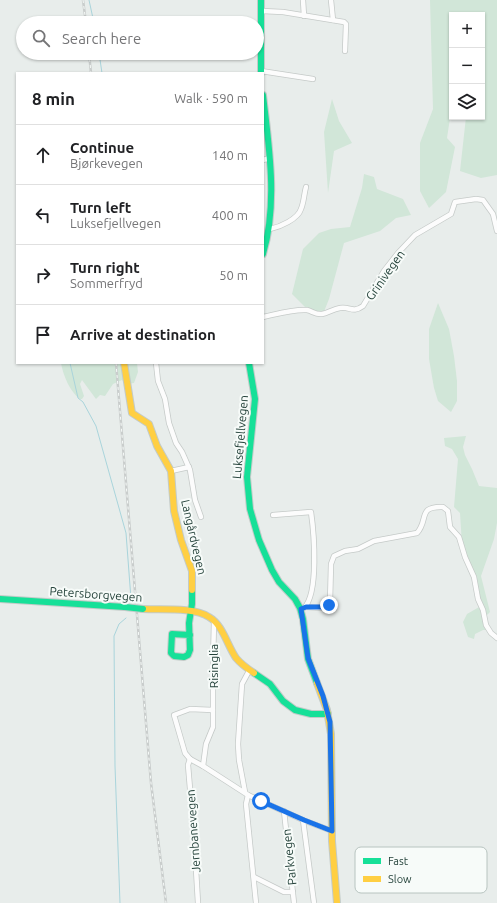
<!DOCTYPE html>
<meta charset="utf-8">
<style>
:root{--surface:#fff;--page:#f2f2f2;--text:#202124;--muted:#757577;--line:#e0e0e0}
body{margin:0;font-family:Ubuntu,sans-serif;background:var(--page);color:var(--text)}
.controls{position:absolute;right:12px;top:12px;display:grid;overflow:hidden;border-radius:0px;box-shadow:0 1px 3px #0004}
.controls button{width:36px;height:36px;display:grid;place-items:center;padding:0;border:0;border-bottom:1px solid var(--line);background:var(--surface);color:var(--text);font:20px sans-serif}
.stop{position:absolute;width:12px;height:12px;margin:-9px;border:3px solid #1a73e8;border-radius:50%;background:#fff}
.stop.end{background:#1a73e8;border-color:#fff;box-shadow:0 1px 4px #0008}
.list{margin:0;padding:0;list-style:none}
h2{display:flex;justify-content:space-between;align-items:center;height:52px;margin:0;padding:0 16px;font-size:17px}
h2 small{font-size:13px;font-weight:400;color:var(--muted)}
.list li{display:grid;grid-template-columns:26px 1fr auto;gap:12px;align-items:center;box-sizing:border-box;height:60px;padding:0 16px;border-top:1px solid var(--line)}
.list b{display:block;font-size:15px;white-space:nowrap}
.list p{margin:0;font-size:13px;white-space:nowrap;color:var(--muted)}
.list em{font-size:13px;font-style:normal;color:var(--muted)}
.icon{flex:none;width:22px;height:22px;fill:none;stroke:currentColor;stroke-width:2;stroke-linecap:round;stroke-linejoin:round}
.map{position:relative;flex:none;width:497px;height:903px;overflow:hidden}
.search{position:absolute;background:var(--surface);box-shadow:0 1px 3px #0004;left:16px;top:16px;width:248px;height:44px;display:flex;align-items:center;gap:10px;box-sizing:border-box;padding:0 14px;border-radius:22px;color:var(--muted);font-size:15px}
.panel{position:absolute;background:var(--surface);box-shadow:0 1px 3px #0004;left:16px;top:72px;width:248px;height:292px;border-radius:0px}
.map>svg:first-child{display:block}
.green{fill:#d1e6d8}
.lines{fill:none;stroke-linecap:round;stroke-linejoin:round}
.stream{stroke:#a9d4db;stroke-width:1}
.street-casing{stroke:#c5cac8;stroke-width:6}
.fast-casing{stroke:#c3cbc8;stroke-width:8}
.slow-casing{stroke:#c3cbc8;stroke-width:8}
.street{stroke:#fcfcfc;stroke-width:4.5}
.fast{stroke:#16e098;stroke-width:6}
.slow{stroke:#ffcf43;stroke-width:6}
.rail-casing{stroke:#c9cdcc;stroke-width:2.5}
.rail{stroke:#f7fbf9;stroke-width:1;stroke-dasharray:3;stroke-linecap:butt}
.fast-bridge-casing{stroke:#c3cbc8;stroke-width:8;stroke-linecap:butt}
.fast-bridge{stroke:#16e098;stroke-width:6}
.route{stroke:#1a73e8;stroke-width:5}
.labels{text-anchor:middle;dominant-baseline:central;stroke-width:4;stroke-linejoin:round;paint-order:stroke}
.street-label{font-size:12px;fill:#24423a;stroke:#f7fbf9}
.key{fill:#f7fbf9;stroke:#b8c4c0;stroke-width:1}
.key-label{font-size:11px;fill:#24423a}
</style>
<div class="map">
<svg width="497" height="903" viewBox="0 0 497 903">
<rect width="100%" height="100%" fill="#e8edeb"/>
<g class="green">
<polygon points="430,0 497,0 497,175 481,178 460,171 466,117 482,117 482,15 452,15 452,105 447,138 455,147 446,192 429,208 420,191 420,143 433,109"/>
<polygon points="332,99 339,121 352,143 334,151 328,193 324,132"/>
<polygon points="364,174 374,177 377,189 403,199 411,215 396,218 380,231 344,243 329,299 323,314 308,310 292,294 303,249 319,233 331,229 350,227 362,188"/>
<polygon points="438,303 449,329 454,356 457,381 457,401 451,412 438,401 434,388 429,359 429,329"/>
<path d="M61,363H137L138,372L134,383L127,384L122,380L113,384L105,396L100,395L96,399L82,380L80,384L84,396L82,399H80C70,392 63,375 61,363Z"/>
<polygon points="466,436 463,447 465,455 472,469 479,486 497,488 497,523 494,539 481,576 490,612 485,617 488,630 483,630 475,634 474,639 468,637 463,622 467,614 481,606 462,545 460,513 454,507 458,459 452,449 445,446 444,438"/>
</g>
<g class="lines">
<g class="stream">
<polyline points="89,0 94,23"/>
<polyline points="99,53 102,73"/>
<polyline points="70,363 78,398 83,402 96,426 126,533 131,599"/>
<polyline points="120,903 115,766 114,636 119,624 126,618"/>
</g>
<defs>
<g id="street">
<polyline points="303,0 304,16"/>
<polyline points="331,0 333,20"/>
<polyline points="262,11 283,12 344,22 346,24 345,51"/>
<polyline points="261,71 313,79"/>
<polyline points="263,160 270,158"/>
<path d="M270,229C280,227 298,219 301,209C304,202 304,194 306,187"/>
<path d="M263,317C277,314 293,309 307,310C312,311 316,315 322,314C328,313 333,309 340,308C350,306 352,314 363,306L384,271L398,253L415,235L451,214L455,202L476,199L483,200L493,214L497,231"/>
<polyline points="156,363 158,381 165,399 169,423 176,443 182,452 190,470 195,500 201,517"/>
<polyline points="171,471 189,467"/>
<path d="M273,515L311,512C314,533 319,593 304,608"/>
<path d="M306,607L323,608L329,605L330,602L331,564L334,556L345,551L358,549L374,541L417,533C429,520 417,506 443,507L448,511L450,527L459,537L465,557L474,577L478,599L483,610L486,625L491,633L497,638"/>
<polyline points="190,759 203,766 248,795 261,801 303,820 332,831"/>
<polyline points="190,759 188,765 194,836 198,903"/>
<polyline points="190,759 185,753 174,715 190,709 213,710"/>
<polyline points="203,766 206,744 213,727 213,664 214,621"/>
<polyline points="245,792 239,760 238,744 242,684 249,671"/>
<polyline points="248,795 246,804 256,903"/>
<polyline points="284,811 294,903"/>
<polyline points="303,820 314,903"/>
<polyline points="254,877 284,892 293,892"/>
</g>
<g id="fast">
<polyline points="261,0 261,73"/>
<path d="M263,95C269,147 278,203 263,254"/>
<polyline points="249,363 255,399 247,477 250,509 259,540 272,570 279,582 295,599 300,608 303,619 308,659 317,683"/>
<polyline points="0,599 125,607"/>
<polyline points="190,635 172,634 171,653 174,656 184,657 188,655 190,650 189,623 192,604 192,590"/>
<polyline points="254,673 270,684 283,701 295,710 311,714 328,714"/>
</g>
<g id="slow">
<polyline points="124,363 132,413 149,424 157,446 171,471 174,511 181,540 192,571 192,590"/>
<path d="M143,609C162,610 194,607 209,617C223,625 227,645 236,658C241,664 248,669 254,673"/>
<polyline points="317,683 327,710 331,734 332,841 337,903"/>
</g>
</defs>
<use href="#street" class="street-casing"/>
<use href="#fast" class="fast-casing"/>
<use href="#slow" class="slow-casing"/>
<use href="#street" class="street"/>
<use href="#fast" class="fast"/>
<use href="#slow" class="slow"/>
<defs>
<g id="rail">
<polyline points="83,0 86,23"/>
<polyline points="89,53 91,73"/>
<polyline points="116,363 151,783 166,903"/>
</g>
</defs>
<use href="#rail" class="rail-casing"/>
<use href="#rail" class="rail"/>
<defs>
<polyline id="fast-bridge" points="125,607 143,609"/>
</defs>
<use href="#fast-bridge" class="fast-bridge-casing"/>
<use href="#fast-bridge" class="fast-bridge"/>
</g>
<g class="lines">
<polyline class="route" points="261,801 304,820 332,831 330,722 323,696 308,658 301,609 306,607 326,607 329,605"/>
</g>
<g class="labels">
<g class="street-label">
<text transform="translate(385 275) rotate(-55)">Grinivegen</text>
<text transform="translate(240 437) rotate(-85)">Luksefjellvegen</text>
<text transform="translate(194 537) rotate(77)">Langårdvegen</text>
<text transform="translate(96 594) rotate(4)">Petersborgvegen</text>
<text transform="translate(213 666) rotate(-90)">Risinglia</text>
<text transform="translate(193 831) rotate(-94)">Jernbanevegen</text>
<text transform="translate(289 857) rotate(-96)">Parkvegen</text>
</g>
</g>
<rect x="355" y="847" width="132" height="46" rx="6" class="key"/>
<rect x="363" y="858" width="18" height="6" fill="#16e098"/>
<rect x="363" y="876" width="18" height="6" fill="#ffcf43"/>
<g class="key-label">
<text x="388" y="865">Fast</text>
<text x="388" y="883">Slow</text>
</g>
</svg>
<div class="controls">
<button>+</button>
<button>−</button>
<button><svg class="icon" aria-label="layers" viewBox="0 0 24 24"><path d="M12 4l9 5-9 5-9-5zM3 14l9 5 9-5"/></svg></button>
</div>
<div class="stop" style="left:261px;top:801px"></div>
<div class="stop end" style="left:329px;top:605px"></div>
<div class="search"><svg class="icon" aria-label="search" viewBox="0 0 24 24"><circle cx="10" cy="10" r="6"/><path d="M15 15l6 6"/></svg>Search here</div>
<section class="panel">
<h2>8 min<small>Walk · 590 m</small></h2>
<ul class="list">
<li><svg class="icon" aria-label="ahead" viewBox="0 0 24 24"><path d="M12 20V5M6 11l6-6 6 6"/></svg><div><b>Continue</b><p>Bjørkevegen</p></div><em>140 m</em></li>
<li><svg class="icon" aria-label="left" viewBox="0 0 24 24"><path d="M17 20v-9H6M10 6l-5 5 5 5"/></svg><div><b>Turn left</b><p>Luksefjellvegen</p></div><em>400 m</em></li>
<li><svg class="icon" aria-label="right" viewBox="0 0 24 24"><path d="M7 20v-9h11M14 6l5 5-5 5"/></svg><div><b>Turn right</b><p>Sommerfryd</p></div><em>50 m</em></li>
<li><svg class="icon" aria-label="arrive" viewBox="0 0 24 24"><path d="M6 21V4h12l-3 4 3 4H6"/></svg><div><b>Arrive at destination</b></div></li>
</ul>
</section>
</div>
